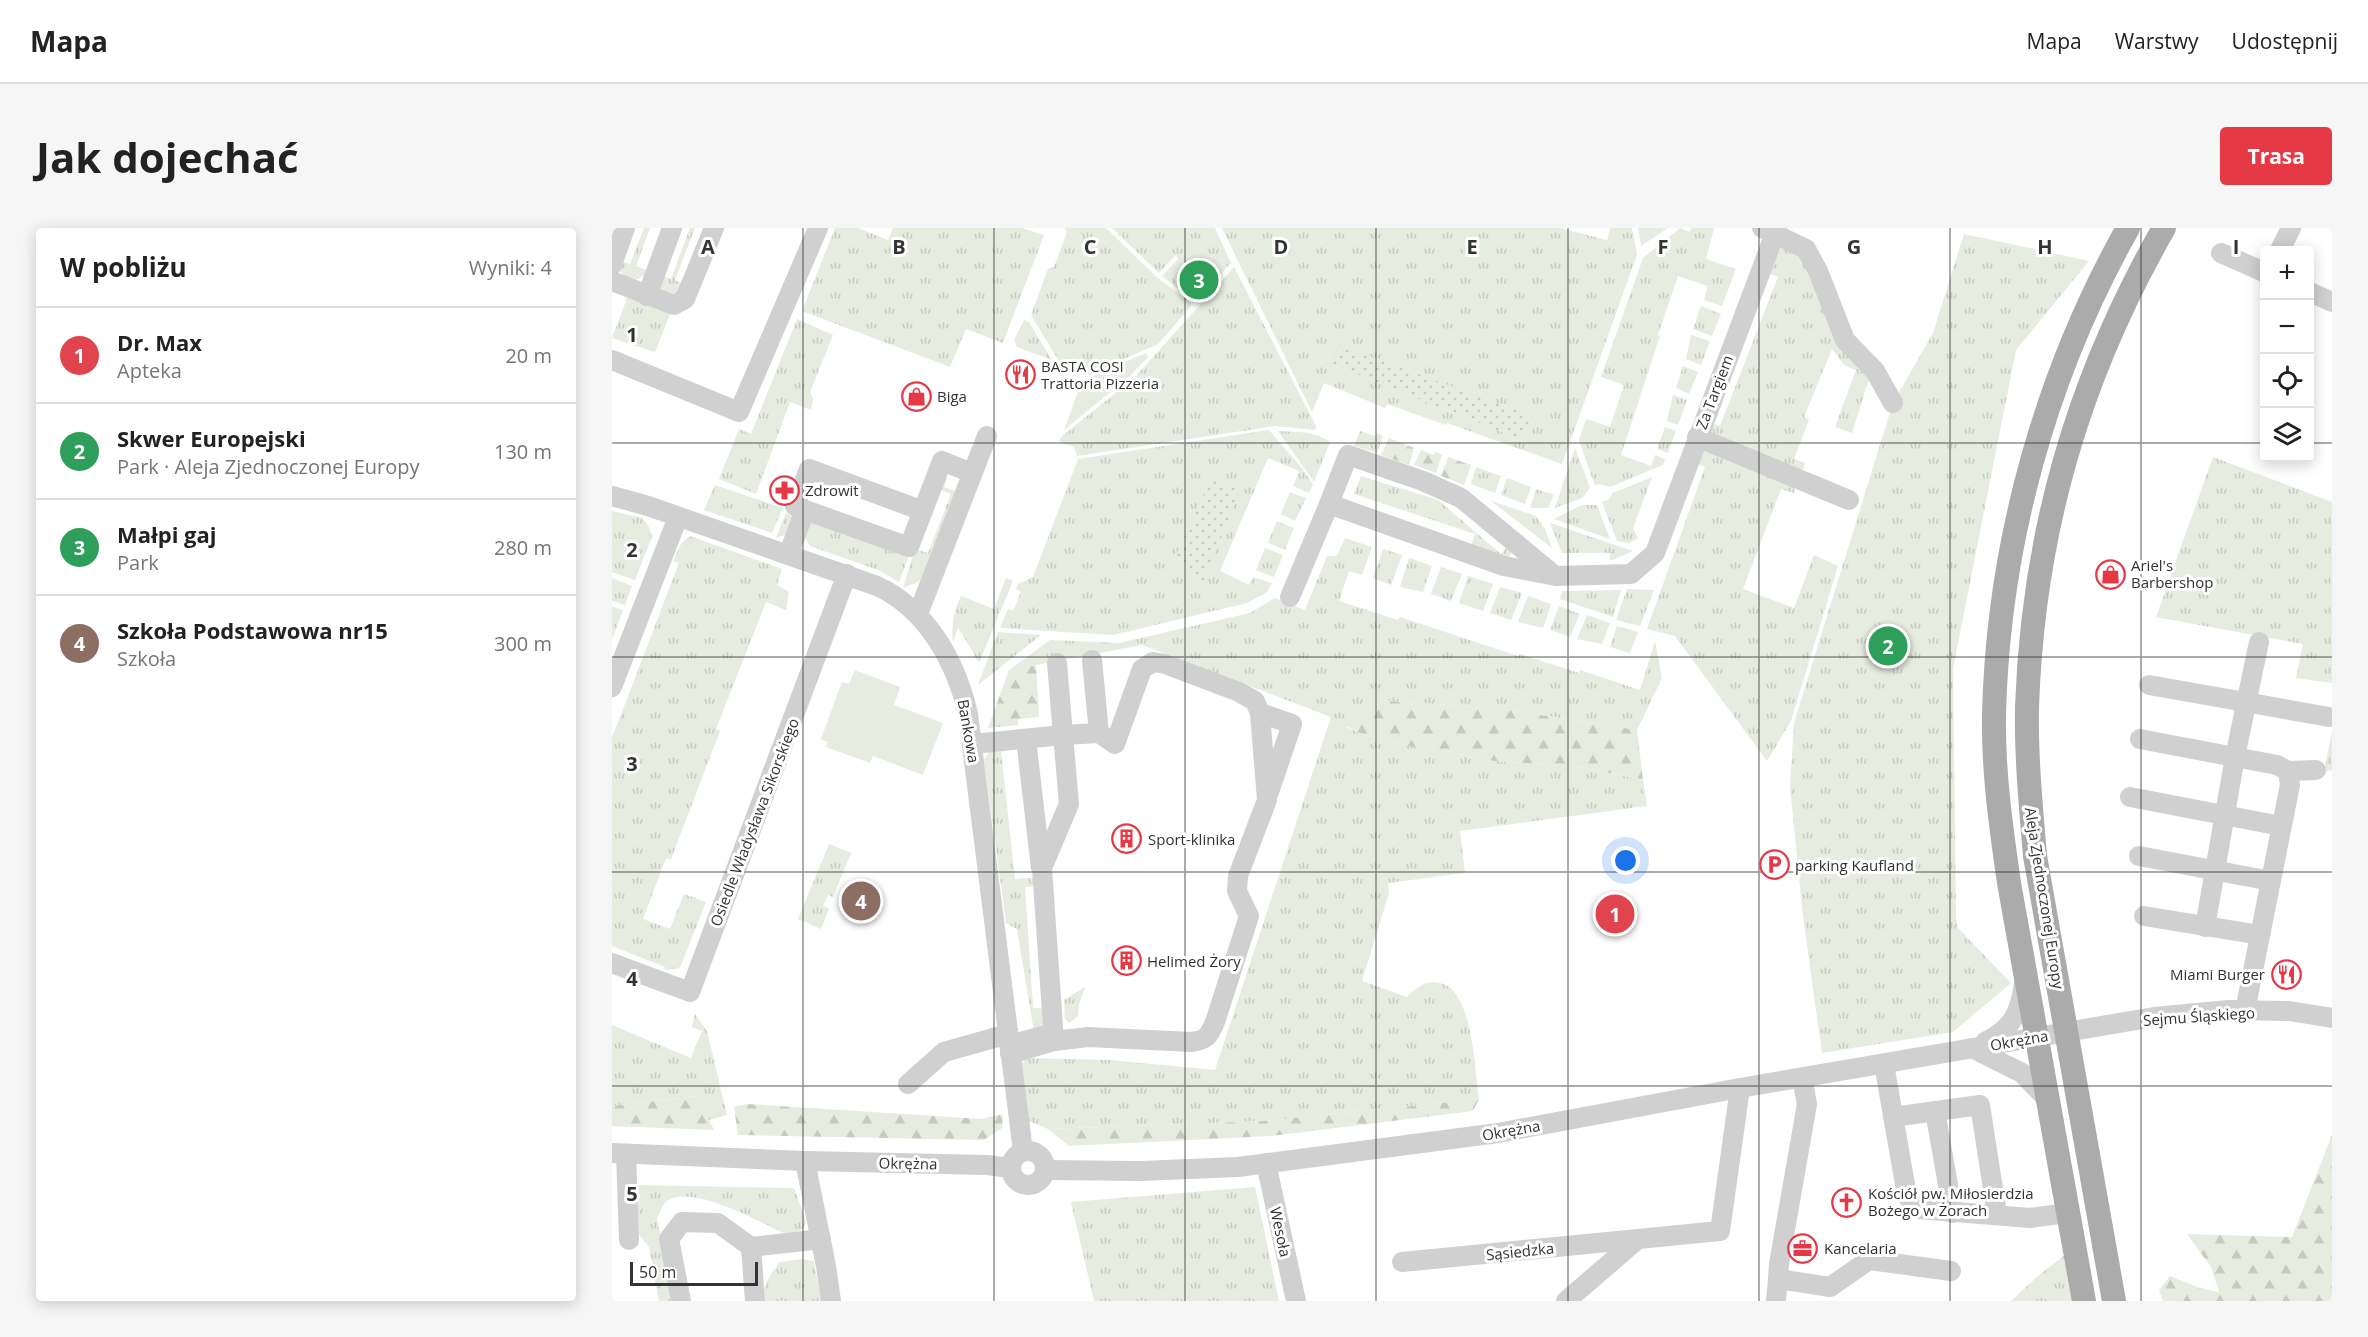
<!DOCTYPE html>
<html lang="pl">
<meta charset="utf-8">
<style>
:root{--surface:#fff;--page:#f6f6f6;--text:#222;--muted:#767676;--line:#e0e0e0;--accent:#e63946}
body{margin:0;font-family:"Open Sans",sans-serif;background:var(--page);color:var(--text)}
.controls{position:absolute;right:18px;top:18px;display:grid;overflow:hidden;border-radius:6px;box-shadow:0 3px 15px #0003}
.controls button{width:54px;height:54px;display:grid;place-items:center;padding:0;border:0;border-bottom:2px solid var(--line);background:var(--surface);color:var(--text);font:30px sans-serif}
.scale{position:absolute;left:18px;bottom:15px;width:128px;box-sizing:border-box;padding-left:6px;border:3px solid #333;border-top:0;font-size:16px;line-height:21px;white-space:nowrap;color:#333;-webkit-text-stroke:4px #fff;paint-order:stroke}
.you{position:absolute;left:1014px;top:633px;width:21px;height:21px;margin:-15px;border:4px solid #fff;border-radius:50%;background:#1a73e8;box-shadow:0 0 0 9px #1a73e833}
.badge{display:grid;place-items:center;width:39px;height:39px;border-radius:50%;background:var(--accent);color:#fff;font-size:20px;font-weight:700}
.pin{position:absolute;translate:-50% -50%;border:3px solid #fff;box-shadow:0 2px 6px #0006}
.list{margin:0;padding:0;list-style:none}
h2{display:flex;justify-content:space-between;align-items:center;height:78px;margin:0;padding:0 24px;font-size:26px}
h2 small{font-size:20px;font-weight:400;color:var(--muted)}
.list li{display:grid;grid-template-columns:39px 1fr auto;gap:18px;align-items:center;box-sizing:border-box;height:96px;padding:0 24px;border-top:2px solid var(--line)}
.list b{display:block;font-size:22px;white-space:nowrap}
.list p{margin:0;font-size:20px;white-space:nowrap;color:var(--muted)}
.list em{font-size:20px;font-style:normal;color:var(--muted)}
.icon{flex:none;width:33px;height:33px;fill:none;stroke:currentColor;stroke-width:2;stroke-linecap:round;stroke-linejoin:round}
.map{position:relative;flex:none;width:1720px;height:1073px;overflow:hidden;border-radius:6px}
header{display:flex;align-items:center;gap:36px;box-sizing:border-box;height:84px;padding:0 30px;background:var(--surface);border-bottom:2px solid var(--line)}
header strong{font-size:28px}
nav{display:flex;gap:33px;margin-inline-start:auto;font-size:21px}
.intro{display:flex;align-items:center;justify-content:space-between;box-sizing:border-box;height:144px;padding:0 36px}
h1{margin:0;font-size:42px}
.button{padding:15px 27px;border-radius:6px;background:var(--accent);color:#fff;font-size:21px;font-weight:700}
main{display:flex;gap:36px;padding:0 36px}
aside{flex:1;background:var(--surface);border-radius:6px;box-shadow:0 3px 15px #0003}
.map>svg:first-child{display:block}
.grass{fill:url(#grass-tufts);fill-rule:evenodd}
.forest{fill:url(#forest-firs)}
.garden{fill:url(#garden-dots)}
.pitch{fill:#e6ecdf}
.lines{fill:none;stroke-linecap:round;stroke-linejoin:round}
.minor{stroke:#d0d0d0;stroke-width:20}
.major{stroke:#ababab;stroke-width:24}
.grid{fill:none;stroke:#333;stroke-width:1.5;stroke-opacity:0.55}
.labels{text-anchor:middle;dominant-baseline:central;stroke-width:6;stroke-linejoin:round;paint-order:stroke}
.poi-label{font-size:15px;fill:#333;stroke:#fff;text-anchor:start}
.street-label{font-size:15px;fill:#333;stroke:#fff}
.grid-label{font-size:20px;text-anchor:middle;font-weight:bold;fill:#333;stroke:#fff;stroke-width:6;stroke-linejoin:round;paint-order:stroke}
</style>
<header>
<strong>Mapa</strong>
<nav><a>Mapa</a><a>Warstwy</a><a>Udostępnij</a></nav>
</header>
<div class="intro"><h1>Jak dojechać</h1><a class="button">Trasa</a></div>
<main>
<aside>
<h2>W pobliżu<small>Wyniki: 4</small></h2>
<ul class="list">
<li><span class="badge" style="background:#e0444e">1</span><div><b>Dr. Max</b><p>Apteka</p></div><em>20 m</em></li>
<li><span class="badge" style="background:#2e9e5b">2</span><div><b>Skwer Europejski</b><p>Park · Aleja Zjednoczonej Europy</p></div><em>130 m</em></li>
<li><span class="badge" style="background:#2e9e5b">3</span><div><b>Małpi gaj</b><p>Park</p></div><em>280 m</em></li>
<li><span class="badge" style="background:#8d6e63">4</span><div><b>Szkoła Podstawowa nr15</b><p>Szkoła</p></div><em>300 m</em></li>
</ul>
</aside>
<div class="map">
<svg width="1720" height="1073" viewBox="0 0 1720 1073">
<defs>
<pattern id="grass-tufts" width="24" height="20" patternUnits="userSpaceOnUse" patternTransform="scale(1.5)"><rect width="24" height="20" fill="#e6ecdf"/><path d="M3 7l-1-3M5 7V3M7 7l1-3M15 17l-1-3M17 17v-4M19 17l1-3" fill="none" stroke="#c6cbc0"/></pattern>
<pattern id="forest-firs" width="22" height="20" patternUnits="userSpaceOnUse" patternTransform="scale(1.5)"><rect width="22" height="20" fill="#e6ecdf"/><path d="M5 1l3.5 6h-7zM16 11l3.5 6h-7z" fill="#c6cbc0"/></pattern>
<pattern id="garden-dots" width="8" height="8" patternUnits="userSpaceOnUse" patternTransform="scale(1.5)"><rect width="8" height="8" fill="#e6ecdf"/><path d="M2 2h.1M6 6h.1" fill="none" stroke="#c6cbc0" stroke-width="1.8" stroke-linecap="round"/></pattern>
</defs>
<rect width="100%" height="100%" fill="#fff"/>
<g class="grass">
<polygon points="32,0 38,0 24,38 34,42 32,48 24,51 15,51 7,42 8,32 18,36"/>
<polygon points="78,0 83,0 63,52 74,57 65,65 57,66 48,60 48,47 59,51"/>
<polygon points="223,0 246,0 276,12 281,0 410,0 432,7 391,115 354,101 338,139 190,83"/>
<polygon points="453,0 494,0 546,50 579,75 579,78 546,116 476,147 448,135 419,87 436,41 442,39 455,4"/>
<polygon points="500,0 603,0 619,35 585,72 581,73 550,48 566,31 564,27 547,45"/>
<path d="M610,0H948L995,12L998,0H1020L1025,27L950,236L835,195L834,197L775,176L773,180L712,155L700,184ZM719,136L919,188L910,212Z"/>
<polygon points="1026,0 1056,0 1029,18"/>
<polygon points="1068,0 1078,4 1079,0 1102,0 1094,31 1124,41 1110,78 1092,72 1096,58 1066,48 1046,107 1048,108 1009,227 1039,238 1043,227 1053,231 1051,237 998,259 987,256 983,258 967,212 974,191 998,199 1012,157 989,149 1031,30"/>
<polygon points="1352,6 1477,33 1404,122 1341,440 1344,689 1346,700 1399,755 1341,804 1210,825 1191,688 1178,558 1182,495 1281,175 1321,105"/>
<polygon points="1178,18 1188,21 1259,144 1240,205 1223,199 1244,142 1232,137 1220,121 1192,189 1197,192 1182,231 1193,235 1192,240 1188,243 1097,205 1096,194 1108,198 1166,49 1154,44 1168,21"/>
<polygon points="622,39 704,198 703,202 663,198 465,228 462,219 447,214 449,209 523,149"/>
<polygon points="16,68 59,84 43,124 0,110"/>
<polygon points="1089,78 1109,86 1100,108 1081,101"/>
<polygon points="185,91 221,107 198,164 201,171 199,182 178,174 144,266 107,251 127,201 139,206"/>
<polygon points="412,92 417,94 440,132 405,119 402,112"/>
<polygon points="1079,107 1098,113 1089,137 1074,131"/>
<polygon points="534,125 536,129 519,147 452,202 470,153"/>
<polygon points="1071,138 1086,144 1077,166 1064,160"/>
<polygon points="1061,167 1075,172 1066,197 1055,193"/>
<polygon points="1053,199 1064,203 1056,225 1045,221"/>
<polygon points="657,202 689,239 701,256 697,265 681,258 687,243 656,230 608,343 637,357 641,349 660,355 655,364 635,375 501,407 388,400 396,381 401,383 409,364 404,361 406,356 421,349 466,231"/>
<path d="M666,203C683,204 704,203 718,214L702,254Z"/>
<polygon points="748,203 763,208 764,205 771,208 765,225 742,218"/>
<polygon points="963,220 978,260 970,270 943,280"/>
<polygon points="1090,223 1097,223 1183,260 1182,265 1169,261 1131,361 1182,380 1202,327 1226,338 1179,493 1155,533 1063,408 1035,401 1093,239 1083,235"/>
<polygon points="1601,229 1720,274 1720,455 1684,450 1691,416 1544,389"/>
<polygon points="864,239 889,248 883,265 859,256"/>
<polygon points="749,248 826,272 889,326 897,317 900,324 898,328 894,331 859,318 863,306 742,266"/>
<polygon points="331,249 335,251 332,259 346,264 317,343 306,354 291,360 303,321 316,325 339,266 326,261"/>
<polygon points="1040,249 1021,300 1026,310 1017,315 1005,313 990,274 996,272 1001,265"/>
<polygon points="895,250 919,259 913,276 889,267"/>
<polygon points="103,257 171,280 160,305 92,282"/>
<polygon points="924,261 942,267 936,280 918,280"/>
<polygon points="678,264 694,270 683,293 669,286"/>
<polygon points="879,273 924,288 933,301 940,320"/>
<polygon points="970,277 985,277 998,311 942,291"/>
<polygon points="0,283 30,290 37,299 40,309 23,352 0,344"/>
<polygon points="174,285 180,288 181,292 176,306 164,310"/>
<polygon points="205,293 292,327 296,330 287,354 266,342 198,318 191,306 198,296"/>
<polygon points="665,293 682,300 673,322 656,315"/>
<polygon points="938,295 1021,323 998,333 998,325 950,325"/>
<polygon points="78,308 170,341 165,357 177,364 174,382 154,374 104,501 108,503 59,631 54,630 31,691 58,701 72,666 94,674 68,740 52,742 53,739 0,718 0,510 67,335 61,333 69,316"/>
<path d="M733,310L760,319L750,347L737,343L727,373L786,392L788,389L906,428L908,426L967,445L968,442L1028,462L1043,413L1050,450L1025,502L890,481L766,472L734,499L752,507L813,522L841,524L871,532L974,540L1031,552L1035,578L848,603L853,645L776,655L777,665L750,753L795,769C807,758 815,751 831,756C861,766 863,843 867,871L654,893L436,901L417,893L410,835L414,830L498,832L603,842L719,489L530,417L397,442L438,412L507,415L638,385L663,370L693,382L715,328H725Z"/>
<polygon points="653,320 671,327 662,349 644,342"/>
<polygon points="771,321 790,327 779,357 761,350"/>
<polygon points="797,330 820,338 811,364 788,359"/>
<polygon points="829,339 850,346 839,373 819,366"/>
<polygon points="856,348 881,356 871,383 847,375"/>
<polygon points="0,350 20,358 13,377 0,373"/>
<path d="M394,350L401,353L367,435L346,399L341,414C339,398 342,382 349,368L382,381Z"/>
<polygon points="888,359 910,365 899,392 878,385"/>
<polygon points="1015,361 1042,362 1028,398 1004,392"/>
<polygon points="1009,362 1001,389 948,371 950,363"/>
<polygon points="916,368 939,376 931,400 906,394"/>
<polygon points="0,378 11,382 0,412"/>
<polygon points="947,378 968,386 958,409 938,402"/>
<polygon points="975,387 998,395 990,416 965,411"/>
<polygon points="1005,398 1026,404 1018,425 998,419"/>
<polygon points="386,404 429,407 367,456 367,454"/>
<polygon points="1720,503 1720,542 1712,544"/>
<polygon points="389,523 403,651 426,649 425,658 413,659 421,780 434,780 434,799 422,804 405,701 394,695 372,532 377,524"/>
<polygon points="217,616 239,625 221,669 216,667 211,678 217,681 209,701 186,691"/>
<polygon points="473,759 467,776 466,788 457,795 453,791 452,772"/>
<polygon points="83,786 95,803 115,887 97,892 85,868 0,878 0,797 79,830 90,803 80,799"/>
<path d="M19,957L182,960L194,993L191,1001L182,1005H172C147,994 78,954 54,974C50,977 48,986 45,990L61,1073H47L37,1019L22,1000Z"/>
<polygon points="643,959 667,1073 482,1073 459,974"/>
<polygon points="1457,1024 1464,1073 1399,1073 1427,1047"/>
<path d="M189,1031L202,1033L209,1073H151C151,1057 158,1046 168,1034Z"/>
</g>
<g class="forest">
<polygon points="777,210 802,220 797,237 769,227"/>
<polygon points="809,222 822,227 824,224 830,227 824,245 802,237"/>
<polygon points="836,229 859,237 852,257 829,248"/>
<polygon points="424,437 427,489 406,491 406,497 376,500 397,442"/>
<polygon points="765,472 890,481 1025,502 1031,552 974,540 871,532 841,524 813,522 752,507 734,498"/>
<polygon points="86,868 102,902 0,898 0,878"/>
<polygon points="867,871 861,883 659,908 457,918 436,901 654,893"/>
<polygon points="135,876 370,891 391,886 390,900 372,912 126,907 122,879"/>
<polygon points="1720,907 1720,1073 1551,1073 1547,1062 1558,1048 1588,1060 1607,1064 1599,1039 1575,1006 1680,1009"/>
</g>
<g class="garden">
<polygon points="727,117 920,188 910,212 719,136"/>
<polygon points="600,248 628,263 590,357 563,329"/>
</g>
<polygon class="pitch" points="243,442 288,459 282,477 331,495 311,547 261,528 258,535 214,519 216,514 209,511 230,454 237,456"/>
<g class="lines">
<g class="minor">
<polyline points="1150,0 1194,21 1206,43 1233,112 1263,143 1281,175"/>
<polyline points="1668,22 1679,0"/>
<polyline points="1609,25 1652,44"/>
<polyline points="0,37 13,0"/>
<polyline points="0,53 62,77 73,71 102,0"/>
<polyline points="1698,64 1720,74"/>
<polyline points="35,68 60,0"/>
<polyline points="0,132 127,184 206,0"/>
<polyline points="1085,209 1237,272"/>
<path d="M0,268L36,278L265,358C315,381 344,434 356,486L411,923"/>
<polyline points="717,276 736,227 811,253 849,270 942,347"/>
<polyline points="193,282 183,278 197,241 311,283"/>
<polyline points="177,325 193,282 297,319 330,233 360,245"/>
<polyline points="678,369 717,276 892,338 944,348 1019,346 1043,325 1165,0"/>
<polyline points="306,386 375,208"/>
<polyline points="480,432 487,505"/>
<path d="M541,434L553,436L627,464L643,473L648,485L655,572L626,648L625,663L637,688L603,794C597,808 595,812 579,814L476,809L442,813L430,640L457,576L451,507L487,505L503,516L530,441Z"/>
<polyline points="1537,457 1717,489"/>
<polyline points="0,459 66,289"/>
<polyline points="648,485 680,496 657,564"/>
<polyline points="414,511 429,640"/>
<polyline points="1528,511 1665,537 1676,543 1678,557 1633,783"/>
<polyline points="360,516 451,507 445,435"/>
<polyline points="1676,543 1704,542"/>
<polyline points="1518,569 1669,598"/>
<polyline points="1527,628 1659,653"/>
<polyline points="1532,688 1648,707"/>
<polyline points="1593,699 1623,529 1647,414"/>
<polyline points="0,735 78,764 235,346"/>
<path d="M1373,814C1401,800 1408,785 1412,755"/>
<polyline points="397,817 431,808 442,813 398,826"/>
<polyline points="1360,820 1410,845 1434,870"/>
<polyline points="1272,836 1295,968 1306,981 1418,990 1455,985"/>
<polyline points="296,856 332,824 396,806"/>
<polyline points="1323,883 1341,985"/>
<polyline points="1281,889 1368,877 1385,987"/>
<circle cx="416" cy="940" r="17"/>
<polyline points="0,925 193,933 375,937 399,940"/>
<polyline points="14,926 17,1012"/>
<polyline points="193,933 214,1038 219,1073"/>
<polyline points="654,935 684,1073"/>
<polyline points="434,942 529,943 626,939 886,905 1128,860 1542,789 1617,782 1677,783 1720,790"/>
<polyline points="139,1019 143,1073"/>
<polyline points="790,1034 1108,1003 1128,860"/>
<polyline points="1166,1051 1167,1036 1195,876 1190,850"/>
<polyline points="69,1073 57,1011 70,994 106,995 139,1019 209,1011"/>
<polyline points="954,1073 1026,1011"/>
<polyline points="1164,1073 1166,1051 1218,1059 1257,1032 1339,1043"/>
</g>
<g class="major">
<path d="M1472,1073L1397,655C1389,599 1381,543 1382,487C1386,318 1433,147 1516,0"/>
<path d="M1502,1073L1423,628C1419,579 1414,529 1415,479C1421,305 1466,150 1552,0"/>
</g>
</g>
<path class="grid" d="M191,0V1073M382,0V1073M573,0V1073M764,0V1073M956,0V1073M1147,0V1073M1338,0V1073M1529,0V1073M0,215H1652M1698,215H1720M0,429H1720M0,644H1720M0,858H1720"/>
<defs>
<symbol id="restaurant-ring" viewBox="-11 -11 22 22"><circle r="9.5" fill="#fff" stroke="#e63946" stroke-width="1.5"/><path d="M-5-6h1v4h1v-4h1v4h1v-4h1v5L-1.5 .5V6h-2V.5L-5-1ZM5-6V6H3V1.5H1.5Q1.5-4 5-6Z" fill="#e63946"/></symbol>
<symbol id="shop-ring" viewBox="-11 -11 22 22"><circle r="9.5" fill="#fff" stroke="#e63946" stroke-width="1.5"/><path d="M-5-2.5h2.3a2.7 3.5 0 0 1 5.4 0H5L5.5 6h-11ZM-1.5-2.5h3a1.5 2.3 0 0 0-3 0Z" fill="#e63946"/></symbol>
<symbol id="pharmacy-ring" viewBox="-11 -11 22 22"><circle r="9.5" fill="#fff" stroke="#e63946" stroke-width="1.5"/><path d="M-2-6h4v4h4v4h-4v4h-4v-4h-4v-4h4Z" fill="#e63946"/></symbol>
<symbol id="building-ring" viewBox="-11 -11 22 22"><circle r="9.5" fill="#fff" stroke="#e63946" stroke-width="1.5"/><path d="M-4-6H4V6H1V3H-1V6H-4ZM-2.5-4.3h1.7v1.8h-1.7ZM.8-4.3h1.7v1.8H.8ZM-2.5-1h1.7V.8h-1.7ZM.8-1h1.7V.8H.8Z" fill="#e63946"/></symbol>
<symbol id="parking-ring" viewBox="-11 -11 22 22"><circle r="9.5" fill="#fff" stroke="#e63946" stroke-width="1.5"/><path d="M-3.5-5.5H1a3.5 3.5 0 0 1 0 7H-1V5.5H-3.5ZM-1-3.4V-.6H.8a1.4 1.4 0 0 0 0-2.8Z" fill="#e63946"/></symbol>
<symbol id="church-ring" viewBox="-11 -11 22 22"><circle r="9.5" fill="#fff" stroke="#e63946" stroke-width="1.5"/><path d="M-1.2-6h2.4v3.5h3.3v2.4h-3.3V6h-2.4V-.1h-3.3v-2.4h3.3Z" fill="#e63946"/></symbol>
<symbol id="office-ring" viewBox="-11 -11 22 22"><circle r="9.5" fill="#fff" stroke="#e63946" stroke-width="1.5"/><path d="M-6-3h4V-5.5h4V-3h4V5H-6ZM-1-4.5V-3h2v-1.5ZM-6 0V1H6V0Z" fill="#e63946"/></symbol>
</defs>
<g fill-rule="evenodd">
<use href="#restaurant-ring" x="392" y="130" width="33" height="33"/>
<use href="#shop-ring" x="288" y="152" width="33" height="33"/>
<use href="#pharmacy-ring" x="156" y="246" width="33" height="33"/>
<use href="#shop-ring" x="1482" y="330" width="33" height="33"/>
<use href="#building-ring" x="498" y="594" width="33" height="33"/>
<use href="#parking-ring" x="1146" y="620" width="33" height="33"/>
<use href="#building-ring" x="498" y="716" width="33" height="33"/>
<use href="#restaurant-ring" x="1658" y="730" width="33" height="33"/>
<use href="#church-ring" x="1218" y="958" width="33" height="33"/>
<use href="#office-ring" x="1174" y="1004" width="33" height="33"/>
</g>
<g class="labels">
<g class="poi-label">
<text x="429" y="138">BASTA COSI<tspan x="429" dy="17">Trattoria Pizzeria</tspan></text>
<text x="325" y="168">Biga</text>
<text x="193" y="262">Zdrowit</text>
<text x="1519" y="337">Ariel's<tspan x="1519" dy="17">Barbershop</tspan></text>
<text x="536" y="611">Sport-klinika</text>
<text x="1183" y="637">parking Kaufland</text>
<text x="535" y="733">Helimed Żory</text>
<text x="1653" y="746" text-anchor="end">Miami Burger</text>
<text x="1256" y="965">Kościół pw. Miłosierdzia<tspan x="1256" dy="17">Bożego w Żorach</tspan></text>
<text x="1212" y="1020">Kancelaria</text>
</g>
<g class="street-label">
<text transform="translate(1102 164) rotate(-69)">Za Targiem</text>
<text transform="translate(357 503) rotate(80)">Bankowa</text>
<text transform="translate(142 594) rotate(-69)">Osiedle Władysława Sikorskiego</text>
<text transform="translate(1433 670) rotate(81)">Aleja Zjednoczonej Europy</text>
<text transform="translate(1587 788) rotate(-4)">Sejmu Śląskiego</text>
<text transform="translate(1407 812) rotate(-10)">Okrężna</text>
<text transform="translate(899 902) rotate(-10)">Okrężna</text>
<text transform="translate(296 935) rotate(1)">Okrężna</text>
<text transform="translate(669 1004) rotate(78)">Wesoła</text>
<text transform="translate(908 1023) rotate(-6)">Sąsiedzka</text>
</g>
</g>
<g class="grid-label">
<text x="96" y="26">A</text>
<text x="287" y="26">B</text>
<text x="478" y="26">C</text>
<text x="669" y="26">D</text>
<text x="860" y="26">E</text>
<text x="1051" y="26">F</text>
<text x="1242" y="26">G</text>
<text x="1433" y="26">H</text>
<text x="1624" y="26">I</text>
<text x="20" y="114">1</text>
<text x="20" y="329">2</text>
<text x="20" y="543">3</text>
<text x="20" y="758">4</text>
<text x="20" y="973">5</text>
</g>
</svg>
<div class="controls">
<button>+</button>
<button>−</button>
<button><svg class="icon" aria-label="locate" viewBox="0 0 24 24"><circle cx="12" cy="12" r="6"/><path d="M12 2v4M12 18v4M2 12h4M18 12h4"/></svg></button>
<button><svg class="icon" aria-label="layers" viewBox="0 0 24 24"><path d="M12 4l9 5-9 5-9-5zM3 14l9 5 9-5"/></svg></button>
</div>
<div class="scale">50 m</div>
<div class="you"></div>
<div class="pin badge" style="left:1003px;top:686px;background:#e0444e">1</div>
<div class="pin badge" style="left:1276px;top:418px;background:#2e9e5b">2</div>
<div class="pin badge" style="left:587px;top:52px;background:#2e9e5b">3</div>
<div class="pin badge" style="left:249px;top:673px;background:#8d6e63">4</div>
</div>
</main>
